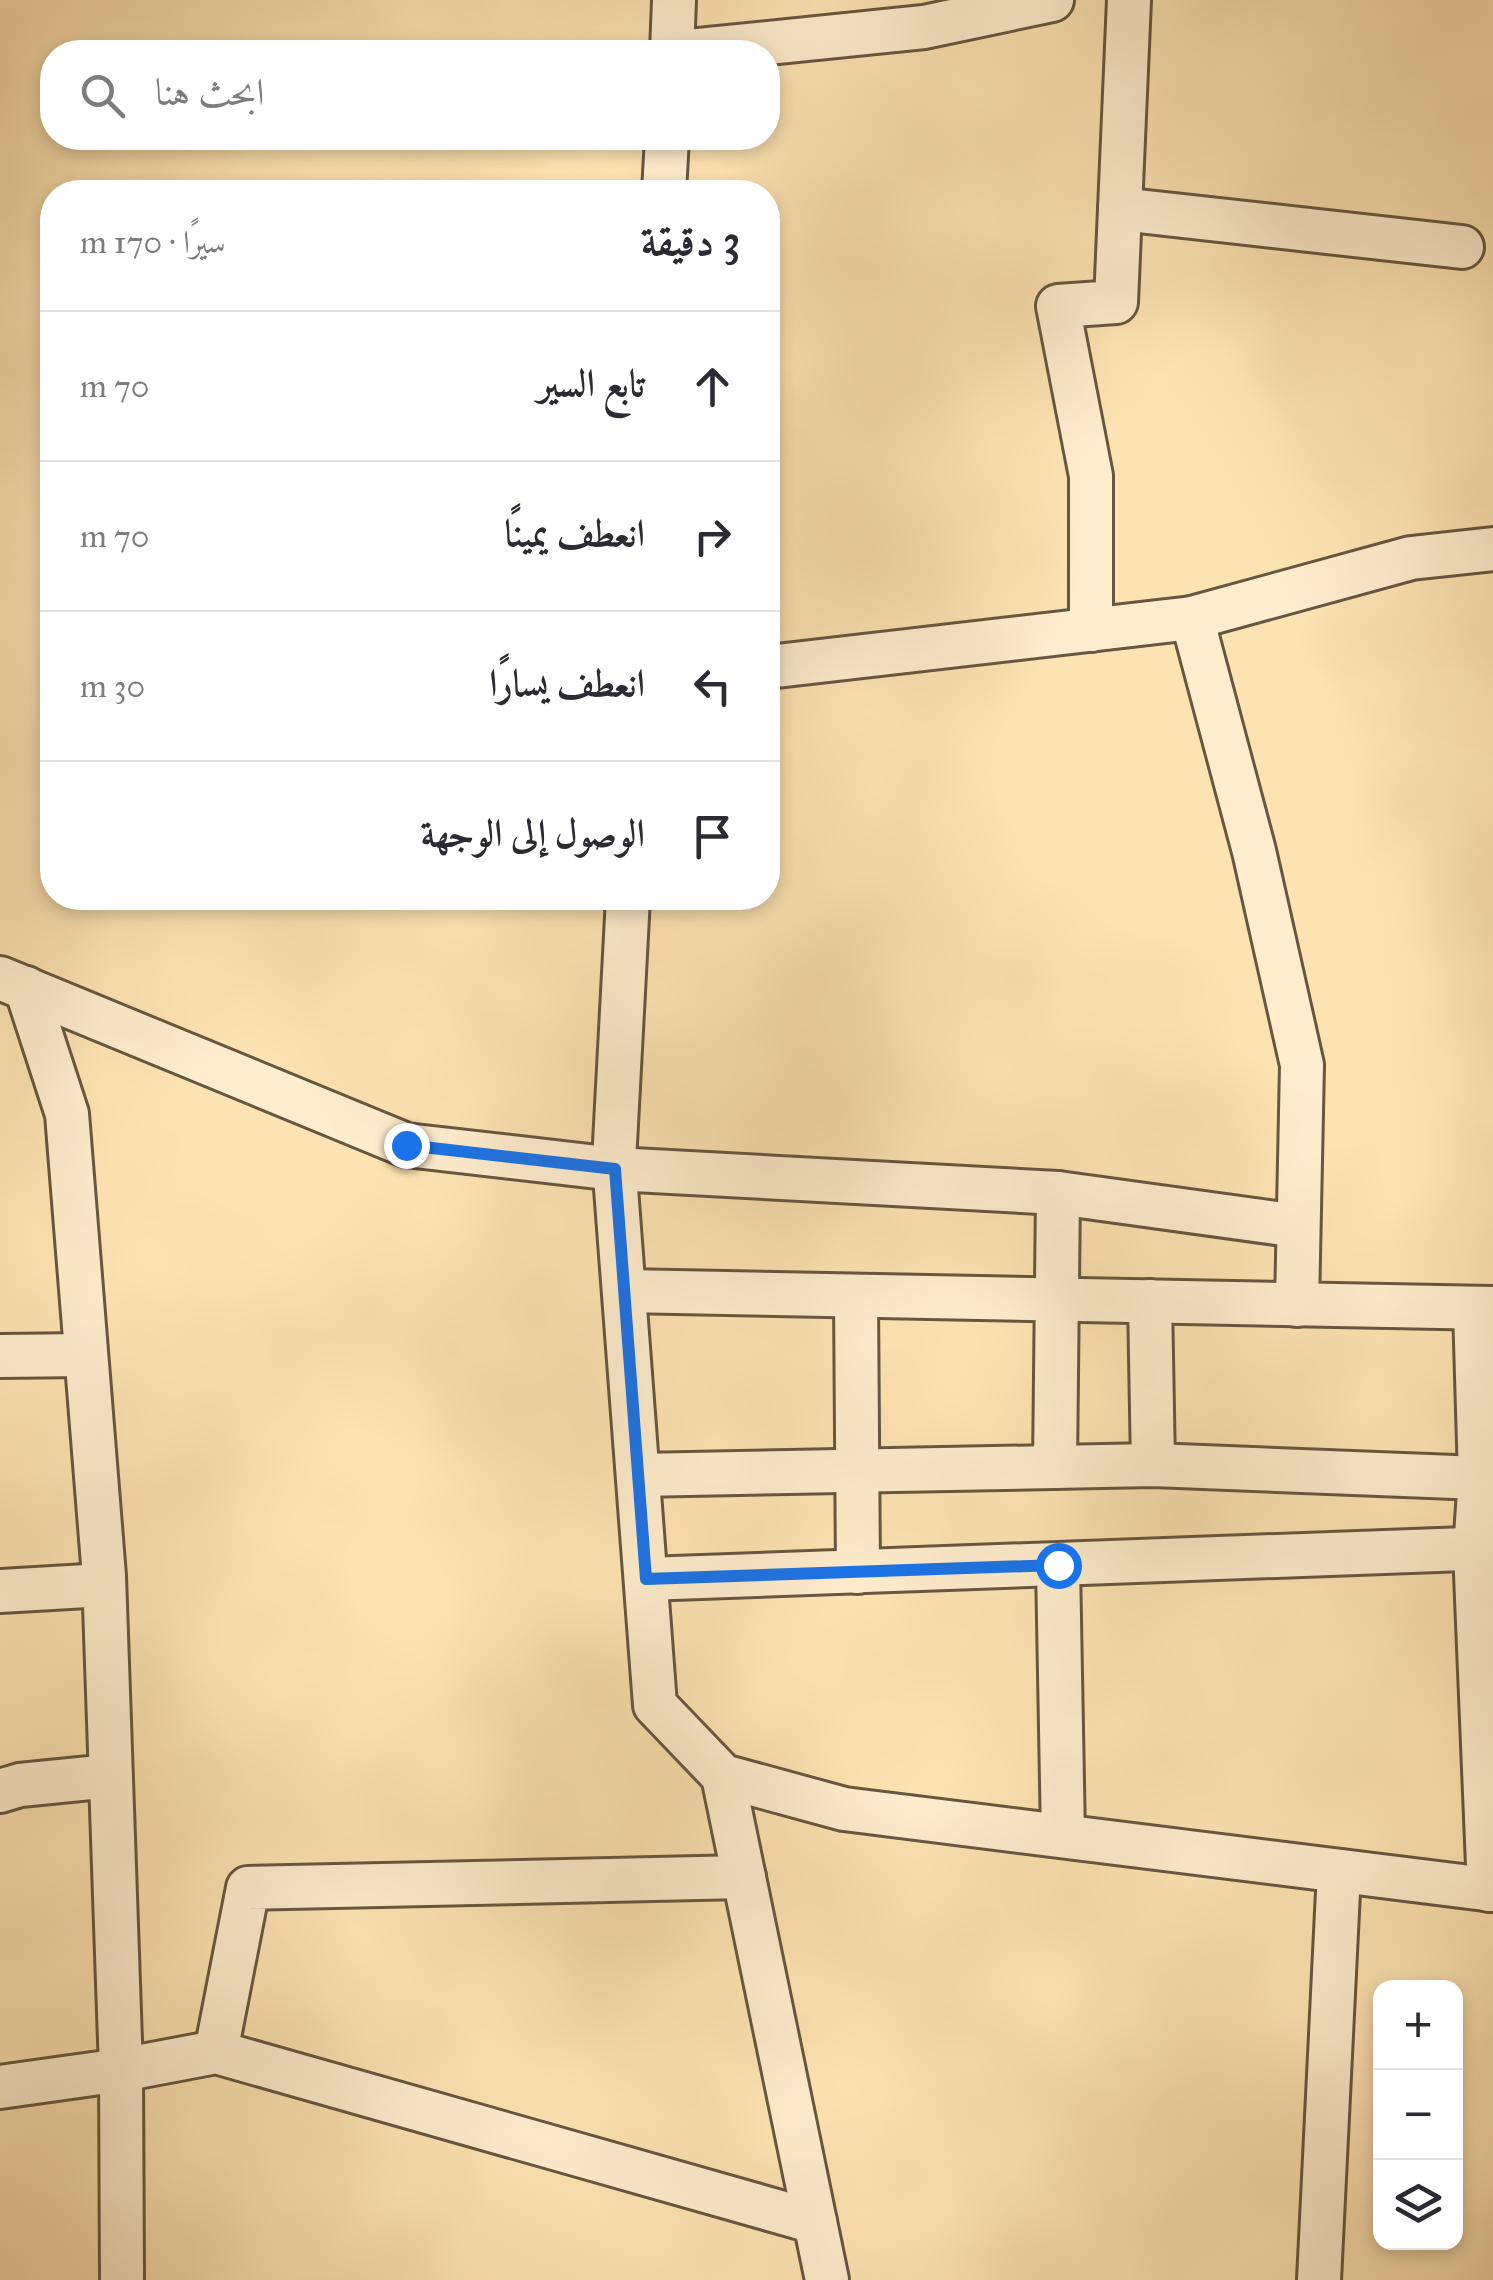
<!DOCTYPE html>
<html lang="ar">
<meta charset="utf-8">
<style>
:root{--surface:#fff;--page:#f7f7f7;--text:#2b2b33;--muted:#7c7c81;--line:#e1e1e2}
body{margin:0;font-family:"IM FELL Great Primer",Amiri,serif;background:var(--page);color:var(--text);direction:rtl}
.controls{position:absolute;right:30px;bottom:30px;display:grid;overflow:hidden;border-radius:20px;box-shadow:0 5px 15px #0003}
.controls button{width:90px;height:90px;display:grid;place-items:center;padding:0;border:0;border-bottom:2px solid var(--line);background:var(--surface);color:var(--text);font:50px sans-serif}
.stop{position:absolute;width:30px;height:30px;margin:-22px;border:8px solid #1a73e8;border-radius:50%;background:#fff}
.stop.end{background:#1a73e8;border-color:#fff;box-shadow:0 2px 10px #0008}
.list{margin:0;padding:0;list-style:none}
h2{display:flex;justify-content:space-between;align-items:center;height:130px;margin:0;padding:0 40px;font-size:42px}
h2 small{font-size:32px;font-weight:400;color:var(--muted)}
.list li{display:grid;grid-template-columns:65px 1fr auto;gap:30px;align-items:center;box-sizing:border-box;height:150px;padding:0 40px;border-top:2px solid var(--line)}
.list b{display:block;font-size:38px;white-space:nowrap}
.list em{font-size:32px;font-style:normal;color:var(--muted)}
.icon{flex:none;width:55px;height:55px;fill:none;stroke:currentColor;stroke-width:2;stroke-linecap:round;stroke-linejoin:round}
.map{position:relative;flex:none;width:1493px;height:2280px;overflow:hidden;direction:ltr}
.search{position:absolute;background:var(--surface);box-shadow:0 5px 15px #0003;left:40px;top:40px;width:740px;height:110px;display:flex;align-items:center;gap:25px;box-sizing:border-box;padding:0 35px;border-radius:40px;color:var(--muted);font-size:38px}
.panel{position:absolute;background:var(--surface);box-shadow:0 5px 15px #0003;left:40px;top:180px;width:740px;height:730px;border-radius:40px;direction:rtl}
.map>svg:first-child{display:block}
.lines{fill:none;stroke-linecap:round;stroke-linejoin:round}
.minor-casing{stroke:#665740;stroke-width:48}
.minor{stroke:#feedcd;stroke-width:42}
.route{stroke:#1a73e8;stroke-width:12}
</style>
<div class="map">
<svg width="1493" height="2280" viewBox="0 0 1493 2280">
<rect width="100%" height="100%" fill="#fee3b2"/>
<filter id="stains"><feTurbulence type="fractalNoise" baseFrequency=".002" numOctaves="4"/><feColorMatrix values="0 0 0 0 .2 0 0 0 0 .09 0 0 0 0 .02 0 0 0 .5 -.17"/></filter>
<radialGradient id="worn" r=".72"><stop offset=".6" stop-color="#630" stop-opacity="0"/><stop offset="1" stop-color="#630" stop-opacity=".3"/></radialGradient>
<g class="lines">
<defs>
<g id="minor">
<polyline points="672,52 674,0"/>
<polyline points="679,52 924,27 1052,0"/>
<polyline points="664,192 667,138"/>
<polyline points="1120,209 1462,247"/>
<polyline points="1192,618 1254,851 1302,1065 1297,1305"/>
<polyline points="1091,630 1091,476 1058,306 1116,302 1129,0"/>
<polyline points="768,667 1192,618 1411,558 1493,549"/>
<polyline points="628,898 614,1162 655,1705 723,1776 844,1809 1493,1890"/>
<polyline points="0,978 406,1145 615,1169 1058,1193 1298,1226"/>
<polyline points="26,988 67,1114 104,1576 121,2070 122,2280"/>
<polyline points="624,1291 1493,1308"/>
<polyline points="856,1296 858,1572"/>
<polyline points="1150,1301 1153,1465"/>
<polyline points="1475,1308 1480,1478 1475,1550 1489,1890"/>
<polyline points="0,1356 86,1355"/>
<polyline points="1055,1467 1058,1193"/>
<polyline points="638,1475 1153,1465 1480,1478"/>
<polyline points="1058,1565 1063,1836"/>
<polyline points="646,1579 1493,1548"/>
<polyline points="0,1591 104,1585"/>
<polyline points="723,1776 827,2280"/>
<polyline points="0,1791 20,1785 110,1776"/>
<polyline points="216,2052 248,1888 744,1877"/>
<polyline points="0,2087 121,2070 216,2052 815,2222"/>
<polyline points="1319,2280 1339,1871"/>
</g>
</defs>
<use href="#minor" class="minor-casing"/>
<use href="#minor" class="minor"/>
</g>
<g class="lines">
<polyline class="route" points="406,1145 615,1169 646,1579 1058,1565"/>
</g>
<rect width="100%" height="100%" filter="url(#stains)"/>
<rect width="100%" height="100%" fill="url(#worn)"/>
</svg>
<div class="controls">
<button>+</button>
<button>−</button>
<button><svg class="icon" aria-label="layers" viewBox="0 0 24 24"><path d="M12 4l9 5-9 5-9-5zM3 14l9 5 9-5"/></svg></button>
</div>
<div class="stop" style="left:1058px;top:1565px"></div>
<div class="stop end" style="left:406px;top:1145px"></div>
<div class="search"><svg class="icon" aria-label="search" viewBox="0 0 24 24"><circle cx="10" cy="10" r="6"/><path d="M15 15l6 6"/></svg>ابحث هنا</div>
<section class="panel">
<h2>3 دقيقة<small>سيرًا · 170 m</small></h2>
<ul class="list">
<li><svg class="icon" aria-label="ahead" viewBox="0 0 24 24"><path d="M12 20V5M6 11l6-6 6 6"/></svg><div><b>تابع السير</b></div><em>70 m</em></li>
<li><svg class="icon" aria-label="right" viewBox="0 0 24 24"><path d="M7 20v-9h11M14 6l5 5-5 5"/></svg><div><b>انعطف يمينًا</b></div><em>70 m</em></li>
<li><svg class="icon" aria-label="left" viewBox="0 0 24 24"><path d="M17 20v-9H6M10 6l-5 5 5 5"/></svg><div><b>انعطف يسارًا</b></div><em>30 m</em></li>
<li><svg class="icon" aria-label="arrive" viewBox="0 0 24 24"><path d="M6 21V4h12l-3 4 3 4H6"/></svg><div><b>الوصول إلى الوجهة</b></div></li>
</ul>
</section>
</div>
